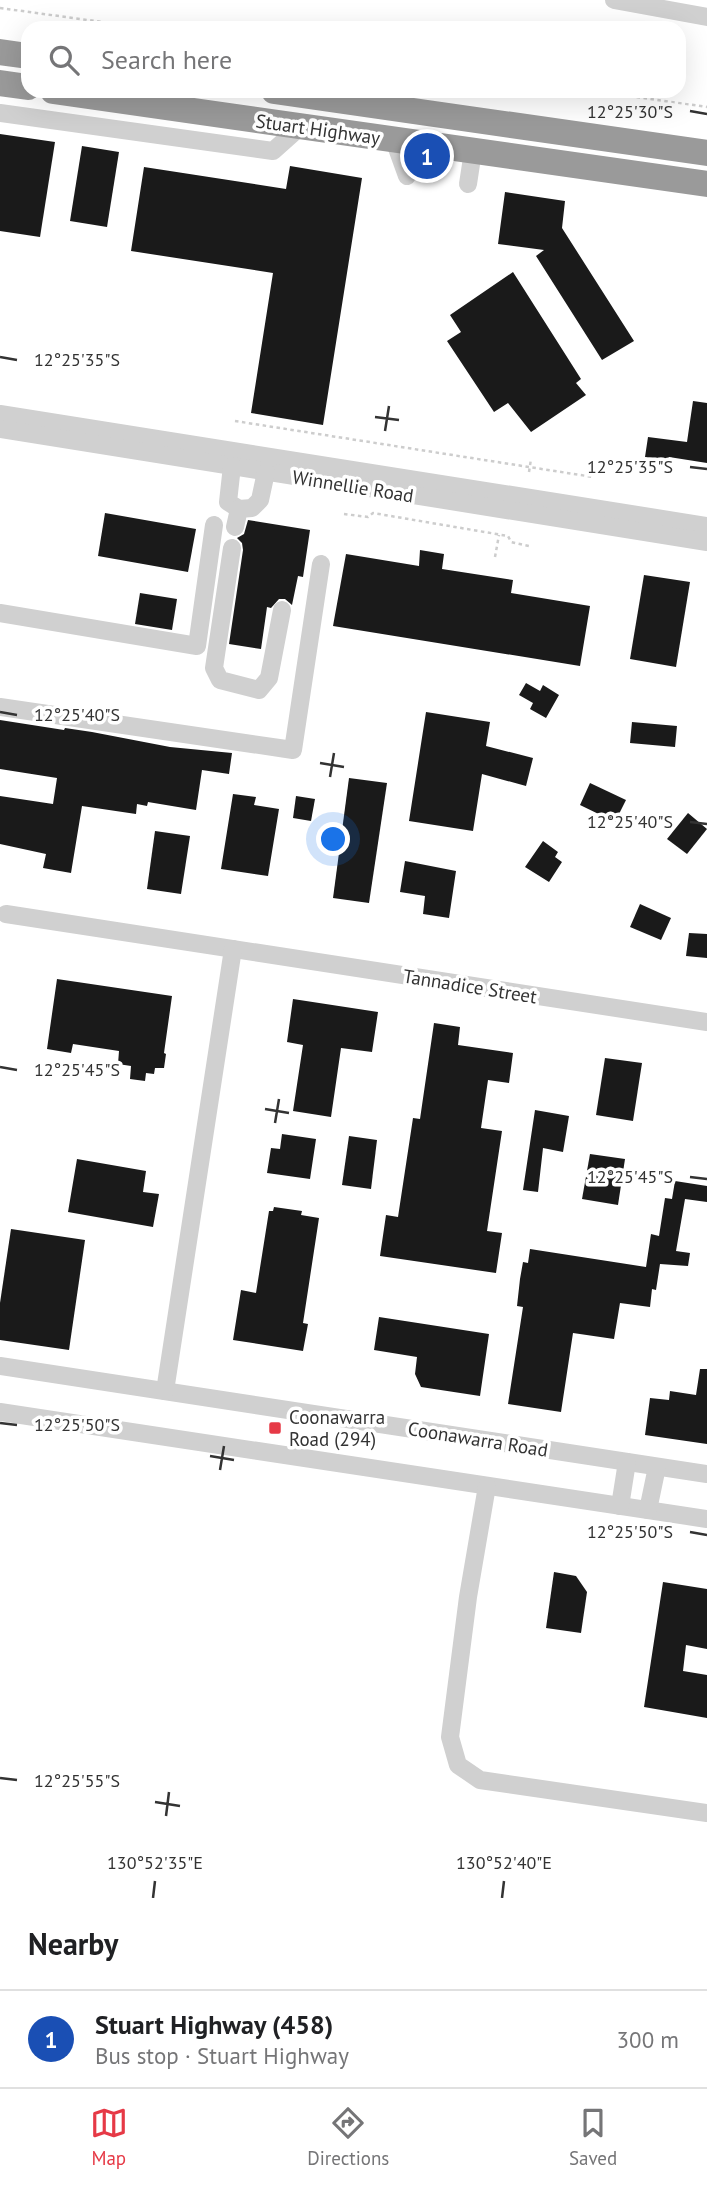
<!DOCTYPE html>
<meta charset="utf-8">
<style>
:root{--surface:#fff;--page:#f6f6f6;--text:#202124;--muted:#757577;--line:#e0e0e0;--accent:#e63946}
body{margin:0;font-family:"PT Sans",sans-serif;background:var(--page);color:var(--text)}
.you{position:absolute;left:334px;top:840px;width:24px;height:24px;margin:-18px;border:5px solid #fff;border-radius:50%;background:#1a73e8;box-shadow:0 0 0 10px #1a73e833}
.badge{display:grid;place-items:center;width:46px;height:46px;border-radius:50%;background:var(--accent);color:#fff;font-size:23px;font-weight:700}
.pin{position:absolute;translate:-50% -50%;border:4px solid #fff;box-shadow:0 2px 7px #0006}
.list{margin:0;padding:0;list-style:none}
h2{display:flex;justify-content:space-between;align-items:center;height:91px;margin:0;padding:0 28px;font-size:30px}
h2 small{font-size:23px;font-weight:400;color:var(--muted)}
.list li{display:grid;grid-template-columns:46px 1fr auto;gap:21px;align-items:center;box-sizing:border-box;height:98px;padding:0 28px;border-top:2px solid var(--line)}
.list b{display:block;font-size:26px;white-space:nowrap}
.list p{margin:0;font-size:23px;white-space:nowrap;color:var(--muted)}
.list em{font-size:23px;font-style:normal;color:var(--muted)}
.icon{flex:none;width:38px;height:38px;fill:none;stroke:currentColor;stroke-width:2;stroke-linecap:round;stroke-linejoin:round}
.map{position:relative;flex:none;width:707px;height:1898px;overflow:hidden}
.search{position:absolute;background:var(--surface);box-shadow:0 7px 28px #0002;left:21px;right:21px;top:21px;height:77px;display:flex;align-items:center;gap:18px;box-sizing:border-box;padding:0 24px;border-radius:21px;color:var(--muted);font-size:26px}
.sheet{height:189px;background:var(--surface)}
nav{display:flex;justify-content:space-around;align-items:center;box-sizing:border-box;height:98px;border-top:2px solid var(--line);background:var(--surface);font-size:19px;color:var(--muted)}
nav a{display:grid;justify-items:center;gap:4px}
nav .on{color:var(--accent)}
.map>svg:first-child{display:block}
.building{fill:#1a1a1a}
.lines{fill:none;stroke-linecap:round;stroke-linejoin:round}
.path{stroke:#cdcdcd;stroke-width:2.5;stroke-dasharray:3.5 3.5;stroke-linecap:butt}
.minor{stroke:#d0d0d0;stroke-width:18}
.highway{stroke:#9a9a9a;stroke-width:26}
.ticks{fill:none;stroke:#333;stroke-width:2.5}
.poi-dot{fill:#e63946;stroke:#fff;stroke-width:2.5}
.labels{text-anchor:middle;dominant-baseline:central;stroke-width:7;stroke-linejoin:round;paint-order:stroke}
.street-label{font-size:19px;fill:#333;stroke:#fff}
.poi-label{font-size:19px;fill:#333;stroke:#fff;text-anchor:start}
.ticks-label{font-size:18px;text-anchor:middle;fill:#333;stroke:#fff;stroke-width:7;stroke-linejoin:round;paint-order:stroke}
</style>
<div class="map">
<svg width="707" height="1898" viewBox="0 0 707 1898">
<rect width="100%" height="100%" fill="#fff"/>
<g class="building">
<polygon points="0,134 55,142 40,237 0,231"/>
<polygon points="82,146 119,152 107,227 70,221"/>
<polygon points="290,166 362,178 323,425 251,413 273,273 131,251 144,167 286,189"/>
<polygon points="505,192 565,201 562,228 634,341 602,360 536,256 544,250 498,244"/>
<polygon points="513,272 581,379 576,383 586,395 531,432 508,403 494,412 447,341 461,332 450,315"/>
<polygon points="693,401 707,403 707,463 669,457 668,460 645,457 648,437 687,442"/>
<polygon points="105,513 196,529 188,572 98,556"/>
<polygon points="248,520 310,530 303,577 298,576 292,605 285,599 279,599 271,608 267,607 261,649 229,644 243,550 242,543 237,538 244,534"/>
<polygon points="420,550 444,554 442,569 513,580 511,593 590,606 580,666 333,626 346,554 419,566"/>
<polygon points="644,575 690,582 676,667 630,659"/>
<polygon points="140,593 177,599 172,630 135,624"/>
<polygon points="526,683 540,691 543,685 559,695 546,718 530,709 533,703 519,695"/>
<polygon points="426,712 490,722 486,746 533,758 526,786 482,774 473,831 409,821"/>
<polygon points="0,720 64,730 65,728 92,732 170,747 232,753 229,774 202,770 196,810 148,802 147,806 137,804 136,814 82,806 71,873 43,868 46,854 0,844 0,796 53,804 57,778 0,769"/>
<polygon points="632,722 677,726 675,747 630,743"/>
<polygon points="349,778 387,783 369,903 333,898"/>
<polygon points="590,783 626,800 615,822 580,805"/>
<polygon points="233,794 256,797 254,805 279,809 268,876 221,869"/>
<polygon points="296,796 315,799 311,821 293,818"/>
<polygon points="688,813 707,829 687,854 667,839"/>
<polygon points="155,831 190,836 181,894 147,889"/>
<polygon points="543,841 558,852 555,857 562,862 549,882 525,867"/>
<polygon points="405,861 456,871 449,918 423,914 425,896 400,892"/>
<polygon points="640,904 671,918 661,940 630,927"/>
<polygon points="689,933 707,934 707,958 686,956"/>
<polygon points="57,979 172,996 164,1053 166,1054 164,1068 155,1068 154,1074 146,1073 145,1081 130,1079 131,1066 118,1064 119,1051 73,1044 71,1053 47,1049"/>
<polygon points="293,999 378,1012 372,1052 341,1048 331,1117 293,1111 303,1045 287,1042"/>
<polygon points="434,1023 460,1027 458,1045 513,1053 509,1083 488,1080 481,1128 502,1131 487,1231 502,1233 496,1273 380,1256 386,1215 398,1217 413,1118 420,1119"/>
<polygon points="605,1058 642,1063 633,1121 596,1115"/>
<polygon points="535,1110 569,1116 563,1152 543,1148 538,1192 523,1190"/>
<polygon points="282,1134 316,1139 310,1179 267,1173 271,1148 280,1149"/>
<polygon points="349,1136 377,1140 371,1189 342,1185"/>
<polygon points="590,1154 625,1159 618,1205 582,1199"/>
<polygon points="77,1159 146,1171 143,1192 159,1194 153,1227 68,1212"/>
<polygon points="675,1181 707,1186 707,1202 685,1199 676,1251 690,1253 688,1266 660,1264 656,1290 652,1289 650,1307 620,1303 614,1339 573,1333 561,1412 508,1404 523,1307 517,1306 520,1279 523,1262 528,1263 530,1249 646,1267 651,1234 659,1236 665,1198 672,1199"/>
<polygon points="274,1207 302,1211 301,1215 319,1218 303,1323 308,1324 303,1351 233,1340 241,1290 256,1293 269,1211 273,1211"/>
<polygon points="11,1229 85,1240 69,1350 0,1340 0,1303"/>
<polygon points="379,1317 489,1334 480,1396 421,1387 415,1374 417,1357 374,1350"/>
<polygon points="700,1369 707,1369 707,1444 645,1435 650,1398 669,1400 670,1391 696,1395"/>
<polygon points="554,1572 576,1576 587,1592 581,1633 546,1628"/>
<polygon points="663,1582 707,1589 707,1649 686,1645 683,1671 707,1675 707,1718 644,1707"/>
</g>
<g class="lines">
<g class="path">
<polyline points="0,8 146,28"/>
<polyline points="595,91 707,107"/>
<polyline points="235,421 593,477"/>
<polyline points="529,472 531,459"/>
<polyline points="344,514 368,517 373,513 508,536 511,542 529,546"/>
<polyline points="495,557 499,535"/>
</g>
<g class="minor">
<polyline points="614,0 707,17"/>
<polyline points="0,113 273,151 301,126"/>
<polyline points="394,140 407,176"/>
<polyline points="468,184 473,151"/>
<polyline points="0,414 707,526"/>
<polyline points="0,429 707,542"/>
<polyline points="232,466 228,502 239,509"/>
<polyline points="235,527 239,509 252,508 260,500 266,472"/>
<polyline points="232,548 214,668 220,680 259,690 269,678 282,610"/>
<polyline points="0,613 197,646 214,525"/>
<polyline points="0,707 293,750 321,564"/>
<polyline points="6,914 707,1022"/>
<polyline points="0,1366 707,1474"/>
<polyline points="165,1391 233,949"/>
<polyline points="0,1412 707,1519"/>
<polyline points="487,1486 468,1597 450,1737 458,1765 480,1780 707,1813"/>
<polyline points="620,1506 627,1462"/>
<polyline points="648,1510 657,1467"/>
</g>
<g class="highway">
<polyline points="0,52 28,56"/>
<polyline points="0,83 28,87"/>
<polyline points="53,91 707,184"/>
<polyline points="274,91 707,153"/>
</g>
</g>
<path class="ticks" d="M690,111L707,114M0,357L17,360M375,417L399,420M385,431L389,406M690,467L707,469M0,712L17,715M320,763L344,767M330,777L334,753M690,822L707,824M0,1067L17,1070M265,1109L289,1113M275,1123L279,1099M690,1177L707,1179M0,1423L17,1425M210,1456L234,1460M220,1470L224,1446M690,1532L707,1535M0,1778L17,1780M155,1802L180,1806M166,1816L169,1792M153,1898L155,1881M502,1898L504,1881"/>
<rect class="poi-dot" x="268" y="1421" width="14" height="14" rx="3.5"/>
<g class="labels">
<g class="street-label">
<text transform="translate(318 129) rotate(8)">Stuart Highway</text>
<text transform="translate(353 486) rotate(9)">Winnellie Road</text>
<text transform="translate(470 986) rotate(9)">Tannadice Street</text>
<text transform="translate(478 1439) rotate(9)">Coonawarra Road</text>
</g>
<g class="poi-label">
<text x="289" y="1417">Coonawarra<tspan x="289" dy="22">Road (294)</tspan></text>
</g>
</g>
<g class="ticks-label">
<text x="630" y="118">12°25'30"S</text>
<text x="77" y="366">12°25'35"S</text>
<text x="630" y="473">12°25'35"S</text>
<text x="77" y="721">12°25'40"S</text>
<text x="630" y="828">12°25'40"S</text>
<text x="77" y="1076">12°25'45"S</text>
<text x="630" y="1183">12°25'45"S</text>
<text x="77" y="1431">12°25'50"S</text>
<text x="630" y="1538">12°25'50"S</text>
<text x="77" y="1787">12°25'55"S</text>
<text x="155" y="1869">130°52'35"E</text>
<text x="504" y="1869">130°52'40"E</text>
</g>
</svg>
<div class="you"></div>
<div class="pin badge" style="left:427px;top:156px;background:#1a4fb4">1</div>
<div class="search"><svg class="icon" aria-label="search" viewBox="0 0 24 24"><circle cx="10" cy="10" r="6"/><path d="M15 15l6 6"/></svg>Search here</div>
</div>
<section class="sheet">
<h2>Nearby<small></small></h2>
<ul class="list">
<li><span class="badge" style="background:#1a4fb4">1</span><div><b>Stuart Highway (458)</b><p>Bus stop · Stuart Highway</p></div><em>300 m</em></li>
</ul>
</section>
<nav>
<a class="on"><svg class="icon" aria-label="map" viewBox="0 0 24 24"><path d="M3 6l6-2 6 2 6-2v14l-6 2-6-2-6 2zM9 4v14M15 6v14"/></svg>Map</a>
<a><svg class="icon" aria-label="directions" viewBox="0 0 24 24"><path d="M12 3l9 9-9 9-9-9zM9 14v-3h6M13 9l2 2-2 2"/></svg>Directions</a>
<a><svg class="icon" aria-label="saved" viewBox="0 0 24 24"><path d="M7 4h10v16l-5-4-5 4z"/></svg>Saved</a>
</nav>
